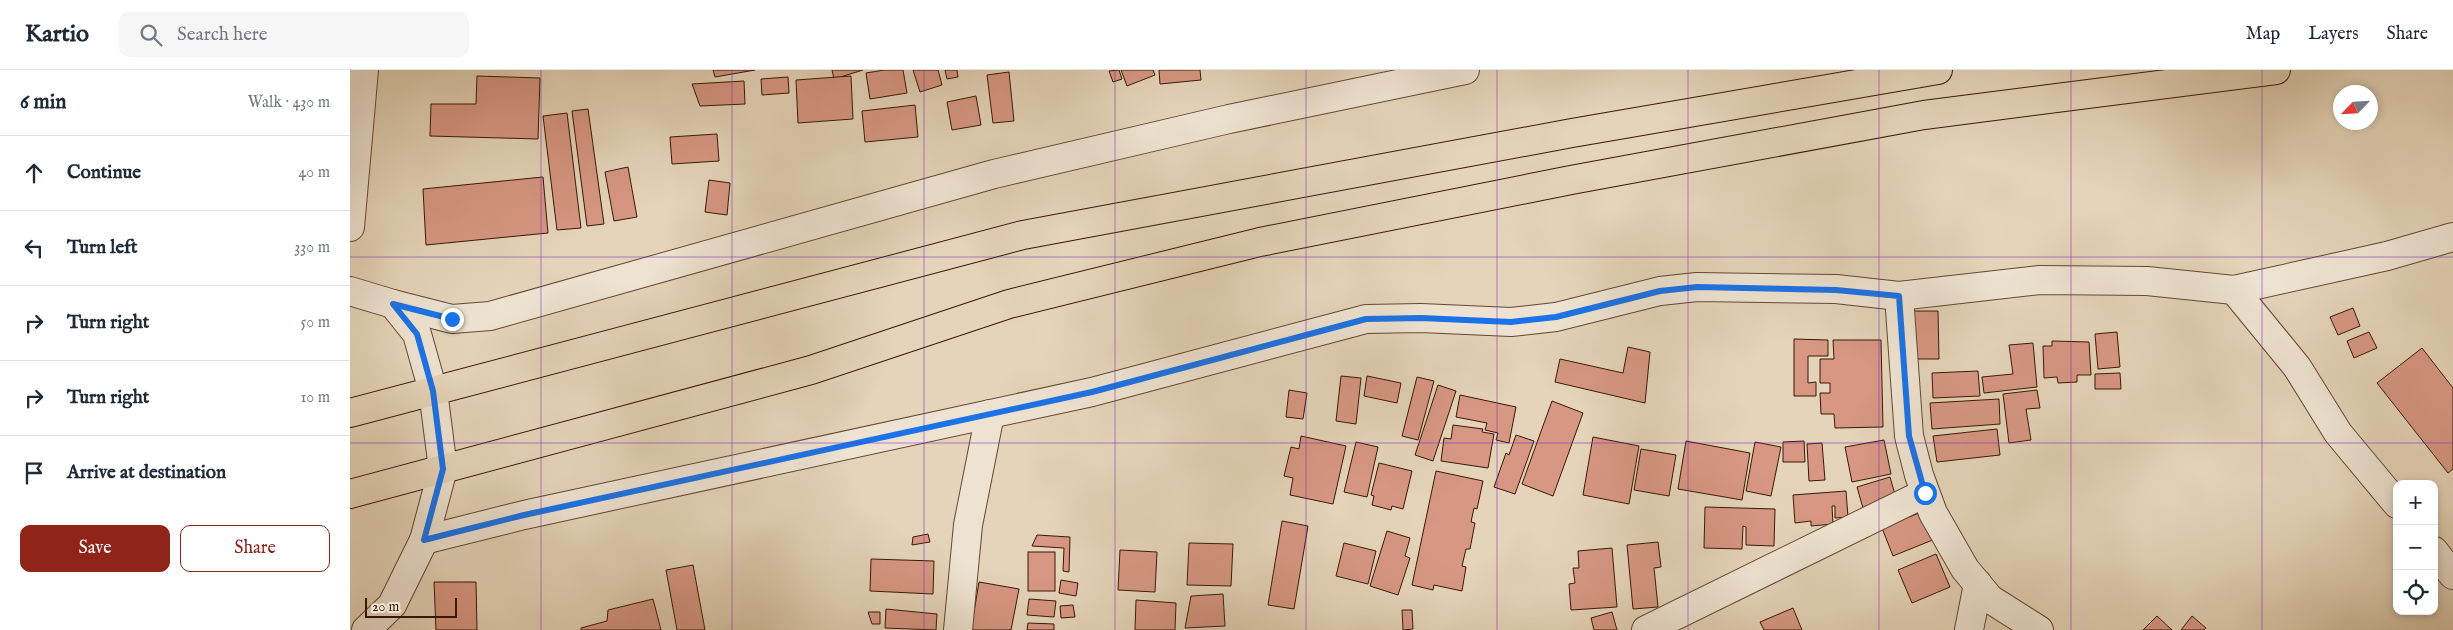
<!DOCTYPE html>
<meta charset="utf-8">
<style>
:root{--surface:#fff;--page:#f6f6f7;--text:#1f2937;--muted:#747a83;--line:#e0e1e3;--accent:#8f2418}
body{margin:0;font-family:"IM FELL English",serif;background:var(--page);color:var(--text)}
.controls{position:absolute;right:15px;bottom:15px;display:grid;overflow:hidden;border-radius:10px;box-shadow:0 2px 8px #0003}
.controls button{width:45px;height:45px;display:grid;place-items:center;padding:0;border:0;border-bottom:1px solid var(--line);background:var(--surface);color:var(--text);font:25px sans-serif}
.compass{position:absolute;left:1983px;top:15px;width:45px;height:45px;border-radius:50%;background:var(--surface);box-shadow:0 2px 8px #0003;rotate:245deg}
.scale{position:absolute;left:15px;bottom:12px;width:92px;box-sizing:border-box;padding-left:5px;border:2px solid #391905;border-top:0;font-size:14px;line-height:18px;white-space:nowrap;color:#391905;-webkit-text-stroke:4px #eee3d2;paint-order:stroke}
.stop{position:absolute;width:15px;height:15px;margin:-11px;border:4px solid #1a73e8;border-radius:50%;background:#fff}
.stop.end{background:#1a73e8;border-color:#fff;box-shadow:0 1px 5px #0008}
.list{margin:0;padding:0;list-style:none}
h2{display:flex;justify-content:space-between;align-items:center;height:65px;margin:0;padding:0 20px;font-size:21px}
h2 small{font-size:16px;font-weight:400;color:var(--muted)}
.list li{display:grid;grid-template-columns:32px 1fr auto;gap:15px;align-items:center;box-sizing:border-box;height:75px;padding:0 20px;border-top:1px solid var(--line)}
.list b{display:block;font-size:19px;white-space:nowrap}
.list em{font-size:16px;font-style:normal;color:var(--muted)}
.actions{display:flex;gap:10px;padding:15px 20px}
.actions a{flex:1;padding:11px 0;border:1px solid var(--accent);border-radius:10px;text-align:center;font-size:18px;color:var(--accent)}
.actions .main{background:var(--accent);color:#fff}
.icon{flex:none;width:28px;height:28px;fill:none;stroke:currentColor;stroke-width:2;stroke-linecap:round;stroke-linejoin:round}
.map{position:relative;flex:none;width:2103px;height:560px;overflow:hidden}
header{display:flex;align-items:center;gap:30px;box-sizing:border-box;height:70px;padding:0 25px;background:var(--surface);border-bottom:1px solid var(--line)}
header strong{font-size:24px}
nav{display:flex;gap:28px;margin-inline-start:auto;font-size:18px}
.search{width:350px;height:45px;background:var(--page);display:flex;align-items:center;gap:12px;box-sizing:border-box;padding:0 18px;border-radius:10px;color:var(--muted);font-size:19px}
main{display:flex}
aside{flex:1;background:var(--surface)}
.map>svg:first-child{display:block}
.building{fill:#d79783;stroke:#391905}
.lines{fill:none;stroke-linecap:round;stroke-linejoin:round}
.minor-casing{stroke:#644832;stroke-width:30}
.highway-casing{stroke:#391905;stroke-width:30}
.minor{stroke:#eee3d2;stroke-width:28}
.highway{stroke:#e5d4b9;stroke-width:28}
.route{stroke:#1a73e8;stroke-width:6}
.grid{fill:none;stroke:#7b2cbf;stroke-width:1;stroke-opacity:0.55}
</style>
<header>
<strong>Kartio</strong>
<div class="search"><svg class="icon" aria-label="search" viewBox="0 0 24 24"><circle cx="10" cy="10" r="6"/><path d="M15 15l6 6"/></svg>Search here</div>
<nav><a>Map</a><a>Layers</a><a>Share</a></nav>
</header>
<main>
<aside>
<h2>6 min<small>Walk · 430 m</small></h2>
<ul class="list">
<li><svg class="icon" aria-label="ahead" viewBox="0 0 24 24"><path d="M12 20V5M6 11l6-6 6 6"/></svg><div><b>Continue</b></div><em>40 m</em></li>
<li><svg class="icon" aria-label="left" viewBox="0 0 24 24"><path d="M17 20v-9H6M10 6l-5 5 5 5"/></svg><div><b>Turn left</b></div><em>330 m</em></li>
<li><svg class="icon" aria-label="right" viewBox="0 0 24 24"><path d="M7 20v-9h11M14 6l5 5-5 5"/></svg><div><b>Turn right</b></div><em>50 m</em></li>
<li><svg class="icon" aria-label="right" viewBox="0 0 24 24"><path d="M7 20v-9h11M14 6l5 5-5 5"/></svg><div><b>Turn right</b></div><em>10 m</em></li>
<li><svg class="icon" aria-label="arrive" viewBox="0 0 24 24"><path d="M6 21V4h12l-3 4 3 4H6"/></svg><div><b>Arrive at destination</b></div></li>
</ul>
<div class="actions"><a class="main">Save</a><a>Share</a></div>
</aside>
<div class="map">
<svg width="2103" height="560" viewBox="0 0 2103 560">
<rect width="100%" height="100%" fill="#e5d4b9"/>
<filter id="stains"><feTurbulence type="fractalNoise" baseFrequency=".004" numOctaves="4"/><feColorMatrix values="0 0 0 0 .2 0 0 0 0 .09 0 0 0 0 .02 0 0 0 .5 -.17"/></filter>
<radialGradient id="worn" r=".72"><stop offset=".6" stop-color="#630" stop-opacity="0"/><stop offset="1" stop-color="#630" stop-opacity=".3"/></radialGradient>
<g class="building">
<polygon points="363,0 405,0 365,7"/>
<polygon points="482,0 513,0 484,9"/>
<polygon points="534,0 553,0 557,23 520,29 516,3"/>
<polygon points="563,0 588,0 592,15 570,22"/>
<polygon points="595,0 607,0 608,7 597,9"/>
<polygon points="769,0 772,9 763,12 759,1"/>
<polygon points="771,0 803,0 805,5 777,16"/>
<polygon points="809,0 850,0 851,10 810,14"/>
<polygon points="659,2 664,51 643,53 637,5"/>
<polygon points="127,6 190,8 188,69 80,66 81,34 126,34"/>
<polygon points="501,6 503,49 448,53 446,10"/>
<polygon points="438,7 439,23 412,25 411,9"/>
<polygon points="394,11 395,34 350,36 342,14"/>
<polygon points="626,26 631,55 602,60 597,32"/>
<polygon points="565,35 568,67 515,72 512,41"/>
<polygon points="238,39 254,154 237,156 222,41"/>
<polygon points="217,43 231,158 207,160 193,46"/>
<polygon points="367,64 369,91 322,94 320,67"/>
<polygon points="278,97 287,147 264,151 255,102"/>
<polygon points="193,107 198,163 76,175 73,119"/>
<polygon points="359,110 380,113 377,145 355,142"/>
<polygon points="2003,238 2010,256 1988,265 1980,247"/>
<polygon points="1564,241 1588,241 1589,289 1565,289"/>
<polygon points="1767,262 1770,297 1748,299 1745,264"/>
<polygon points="2019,262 2027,278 2004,288 1997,271"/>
<polygon points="1444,269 1478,270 1478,286 1458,286 1458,313 1466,312 1466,326 1444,326"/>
<polygon points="1483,270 1531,270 1533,357 1485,358 1484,344 1471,344 1470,323 1480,323 1480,313 1470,313 1470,289 1484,289"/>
<polygon points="1702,271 1739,272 1741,305 1727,305 1727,312 1708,313 1707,307 1694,308 1693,276 1702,276"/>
<polygon points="1683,273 1687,317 1634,323 1632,307 1663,304 1659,275"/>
<polygon points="1278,277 1300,282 1295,333 1205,312 1210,289 1273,303"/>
<polygon points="2072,278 2103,318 2103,399 2098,403 2027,313"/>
<polygon points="1628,301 1630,326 1583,328 1582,303"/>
<polygon points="1770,303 1771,319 1745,319 1745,304"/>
<polygon points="991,306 1011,308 1006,354 986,351"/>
<polygon points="1017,306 1051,313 1047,333 1014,326"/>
<polygon points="1067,307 1084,311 1068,370 1052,366"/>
<polygon points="1088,315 1106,321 1083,391 1065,385"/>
<polygon points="939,320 957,323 953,349 936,347"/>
<polygon points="1687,320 1690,338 1676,339 1681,370 1659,373 1653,324"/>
<polygon points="1110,325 1166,337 1159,373 1146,370 1148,363 1135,360 1137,353 1106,347"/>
<polygon points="1649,329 1650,354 1582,359 1580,333"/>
<polygon points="1202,331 1233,343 1203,426 1172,414"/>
<polygon points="1103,355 1133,359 1132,362 1144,364 1138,398 1091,391 1094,368 1101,369"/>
<polygon points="1647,359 1650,385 1587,392 1583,366"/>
<polygon points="1166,365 1184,371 1165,424 1144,417 1156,383 1159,385"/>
<polygon points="951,366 996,376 983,434 940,425 943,408 934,406 941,377 949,379"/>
<polygon points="1243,367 1289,376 1279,434 1233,425"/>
<polygon points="1534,370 1541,404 1502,412 1495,377"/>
<polygon points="1336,371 1400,383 1392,430 1328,419"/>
<polygon points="1454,371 1455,392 1433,392 1433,372"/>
<polygon points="1006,372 1028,377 1017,427 994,422"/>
<polygon points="1405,372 1431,377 1421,426 1396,421"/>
<polygon points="1472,373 1475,410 1459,411 1457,374"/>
<polygon points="1291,379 1326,385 1319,426 1284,420"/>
<polygon points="1029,393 1062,401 1053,439 1042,436 1041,440 1022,435 1024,426 1021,425"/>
<polygon points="1086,401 1133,411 1127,439 1124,438 1121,452 1125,453 1120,479 1116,479 1112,496 1116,497 1112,521 1084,515 1083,520 1062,515"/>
<polygon points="1540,407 1546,428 1513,438 1507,417"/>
<polygon points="1496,421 1498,447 1485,448 1485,436 1482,436 1483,454 1461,456 1461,451 1445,453 1443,425"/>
<polygon points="1355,437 1425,439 1424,476 1396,475 1396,457 1393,456 1392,479 1354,478"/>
<polygon points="1579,439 1590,467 1543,486 1532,458"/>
<polygon points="932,451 958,456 944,539 918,535"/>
<polygon points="1037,461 1060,468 1055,486 1060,488 1048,525 1020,516"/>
<polygon points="578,464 580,472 562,475 563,467"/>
<polygon points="687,465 720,467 719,502 713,501 714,478 682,476"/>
<polygon points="1308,472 1311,497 1304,498 1308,537 1283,539 1277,475"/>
<polygon points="839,473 883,474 881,516 837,515"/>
<polygon points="994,473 1026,481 1018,514 986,506"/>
<polygon points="1262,478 1267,537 1221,540 1219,514 1225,513 1223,498 1229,498 1228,481"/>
<polygon points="770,480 807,482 805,522 768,520"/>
<rect x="678" y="482" width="27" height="39"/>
<polygon points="1586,484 1600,517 1562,533 1548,500"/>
<polygon points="521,489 584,491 583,524 520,521"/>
<polygon points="343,495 355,560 327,560 316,500"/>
<polygon points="711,510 728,513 726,526 709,523"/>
<polygon points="84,512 126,512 127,560 86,560"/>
<polygon points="629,512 669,519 661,560 621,560"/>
<polygon points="873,524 875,556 835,558 841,526"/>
<polygon points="303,529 311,560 231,560 231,558 257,551 258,540"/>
<polygon points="679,529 706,531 704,547 677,545"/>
<polygon points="786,530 826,533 825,560 785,560"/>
<polygon points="723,535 725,547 711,548 710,536"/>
<polygon points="1443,538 1452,560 1414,560 1410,552"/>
<polygon points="536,539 587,544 586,560 535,558"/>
<polygon points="1052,540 1062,540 1063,559 1053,560"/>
<polygon points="518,542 530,542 530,554 522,554"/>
<polygon points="1262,542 1267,560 1244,560 1241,548"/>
<polygon points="1807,546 1822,560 1793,560"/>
<polygon points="1842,546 1856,558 1854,560 1831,560"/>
<polygon points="678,553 704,554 704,560 677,560"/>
</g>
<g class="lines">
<defs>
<g id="minor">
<polyline points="0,157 14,0"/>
<polyline points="1884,220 1947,297 1988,363 2047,434"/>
<polyline points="0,221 43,234 67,264 83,321 93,399 74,470 42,535 16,560"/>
<polyline points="1549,226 1559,366 1569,405 1583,443 1615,499 1640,529 1689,560"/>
<polyline points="43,234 102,249 140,246 644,104 879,49 1115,0"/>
<polyline points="74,470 174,445 742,322 1016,249 1071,248 1161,252 1206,247 1310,221 1347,217 1486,219 1549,226 1690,210 1797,211 1884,220 2037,186 2103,167"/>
<polyline points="2084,481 2103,505"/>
<polyline points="608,560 618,455 640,344"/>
<polyline points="1296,560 1575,423"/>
<polyline points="1619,560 1628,514"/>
</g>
<g id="highway">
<polyline points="0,343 673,165 1222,63 1588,0"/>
<polyline points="0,424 461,300 659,234 910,172 1221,110 1574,45 1926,0"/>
</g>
</defs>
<use href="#minor" class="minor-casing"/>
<use href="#highway" class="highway-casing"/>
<use href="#minor" class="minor"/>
<use href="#highway" class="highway"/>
</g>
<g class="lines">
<polyline class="route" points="102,249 43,234 67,264 83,321 93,399 74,470 174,445 742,322 1016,249 1071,248 1161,252 1206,247 1310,221 1347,217 1486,220 1549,226 1559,366 1575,423"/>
</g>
<path class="grid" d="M191,0V560M382,0V560M574,0V560M765,0V560M956,0V560M1147,0V560M1338,0V560M1529,0V560M1721,0V560M1912,0V560M0,187H2103M0,373H2103"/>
<rect width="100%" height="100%" filter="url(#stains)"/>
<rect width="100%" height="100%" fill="url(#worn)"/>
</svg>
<div class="controls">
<button>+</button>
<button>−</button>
<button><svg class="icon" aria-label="locate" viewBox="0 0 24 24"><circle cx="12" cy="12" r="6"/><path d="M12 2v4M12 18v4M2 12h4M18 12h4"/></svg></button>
</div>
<svg class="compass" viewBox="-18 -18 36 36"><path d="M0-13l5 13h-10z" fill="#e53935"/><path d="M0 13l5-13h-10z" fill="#747a83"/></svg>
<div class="scale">20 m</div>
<div class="stop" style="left:1575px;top:423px"></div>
<div class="stop end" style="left:102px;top:249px"></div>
</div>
</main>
